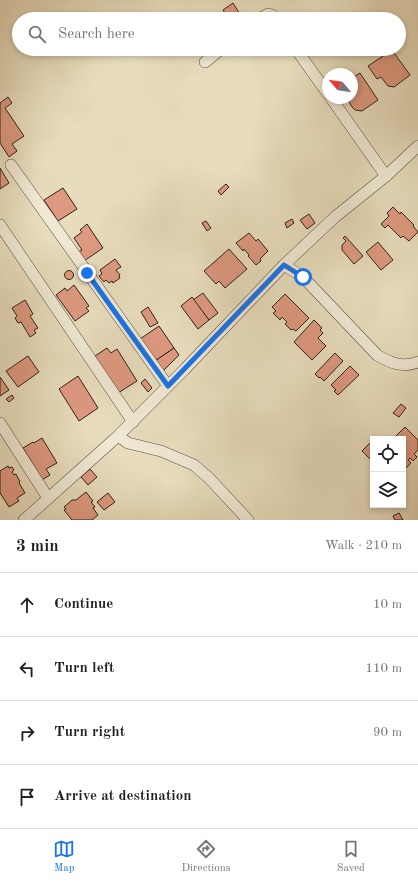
<!DOCTYPE html>
<meta charset="utf-8">
<style>
:root{--surface:#fff;--page:#f6f6f6;--text:#202124;--muted:#757577;--line:#e0e0e0;--accent:#1a73e8}
body{margin:0;font-family:"Old Standard TT",serif;background:var(--page);color:var(--text)}
.controls{position:absolute;right:12px;bottom:12px;display:grid;overflow:hidden;border-radius:0px;box-shadow:0 2px 6px #0003}
.controls button{width:36px;height:36px;display:grid;place-items:center;padding:0;border:0;border-bottom:1px solid var(--line);background:var(--surface);color:var(--text);font:20px sans-serif}
.compass{position:absolute;left:322px;top:68px;width:36px;height:36px;border-radius:50%;background:var(--surface);box-shadow:0 2px 6px #0003;rotate:299deg}
.stop{position:absolute;width:12px;height:12px;margin:-9px;border:3px solid #1a73e8;border-radius:50%;background:#fff}
.stop.end{background:#1a73e8;border-color:#fff;box-shadow:0 1px 4px #0008}
.list{margin:0;padding:0;list-style:none}
h2{display:flex;justify-content:space-between;align-items:center;height:52px;margin:0;padding:0 16px;font-size:17px}
h2 small{font-size:13px;font-weight:400;color:var(--muted)}
.list li{display:grid;grid-template-columns:26px 1fr auto;gap:12px;align-items:center;box-sizing:border-box;height:64px;padding:0 16px;border-top:1px solid var(--line)}
.list b{display:block;font-size:15px;white-space:nowrap}
.list em{font-size:13px;font-style:normal;color:var(--muted)}
.icon{flex:none;width:22px;height:22px;fill:none;stroke:currentColor;stroke-width:2;stroke-linecap:round;stroke-linejoin:round}
.map{position:relative;flex:none;width:418px;height:520px;overflow:hidden}
.search{position:absolute;background:var(--surface);box-shadow:0 2px 6px #0003;left:12px;right:12px;top:12px;height:44px;display:flex;align-items:center;gap:10px;box-sizing:border-box;padding:0 14px;border-radius:22px;color:var(--muted);font-size:15px}
.sheet{height:308px;background:var(--surface)}
nav{display:flex;justify-content:space-around;align-items:center;box-sizing:border-box;height:56px;border-top:1px solid var(--line);background:var(--surface);font-size:11px;color:var(--muted)}
nav a{display:grid;justify-items:center;gap:2px}
nav .on{color:var(--accent)}
.map>svg:first-child{display:block}
.building{fill:#de9980;stroke:#2d231a}
.lines{fill:none;stroke-linecap:round;stroke-linejoin:round}
.street-casing{stroke:#5c5142;stroke-width:12}
.street{stroke:#efe8d3;stroke-width:11}
.route{stroke:#1a73e8;stroke-width:5}
</style>
<div class="map">
<svg width="418" height="520" viewBox="0 0 418 520">
<rect width="100%" height="100%" fill="#e7dcbc"/>
<filter id="stains"><feTurbulence type="fractalNoise" baseFrequency=".005" numOctaves="4"/><feColorMatrix values="0 0 0 0 .2 0 0 0 0 .09 0 0 0 0 .02 0 0 0 .5 -.17"/></filter>
<radialGradient id="worn" r=".72"><stop offset=".6" stop-color="#630" stop-opacity="0"/><stop offset="1" stop-color="#630" stop-opacity=".3"/></radialGradient>
<g class="building">
<polygon points="233,3 243,19 222,19 220,17 225,13 223,10"/>
<polygon points="106,49 118,49 109,54"/>
<polygon points="392,50 410,75 394,87 388,86 381,77 377,79 368,66"/>
<polygon points="360,73 378,100 362,111 355,110 352,107 348,100 345,102 343,98 352,98 352,78"/>
<polygon points="8,97 12,103 5,108 24,136 12,144 17,151 9,157 0,143 0,103"/>
<polygon points="0,168 9,183 0,189"/>
<polygon points="226,184 229,187 221,195 218,191"/>
<polygon points="63,188 77,209 58,221 44,200"/>
<polygon points="393,207 400,214 401,212 414,225 413,226 418,232 409,241 403,236 401,238 388,225 385,228 381,224 389,216 387,213"/>
<polygon points="309,214 315,223 307,229 300,220"/>
<polygon points="292,219 294,223 287,228 285,223"/>
<polygon points="206,221 211,228 207,231 202,223"/>
<polygon points="87,224 103,248 84,261 78,252 82,250 74,238 82,232 80,230"/>
<polygon points="249,233 256,241 258,239 268,251 260,259 261,261 256,265 248,256 249,255 244,249 243,251 236,243"/>
<polygon points="345,236 363,256 354,264 342,250 342,245 346,241 343,238"/>
<polygon points="378,242 393,260 381,270 366,252"/>
<polygon points="229,249 247,269 225,288 219,281 216,284 204,271"/>
<polygon points="115,259 121,267 116,270 120,275 119,276 120,278 113,283 112,281 109,283 106,280 104,282 99,276 102,274 100,270"/>
<circle cx="69" cy="275" r="4.5"/>
<polygon points="74,285 89,306 86,308 89,311 75,321 56,295 65,288 67,291"/>
<polygon points="203,293 218,313 209,320 193,300"/>
<polygon points="285,294 309,318 296,331 293,329 291,330 285,324 287,322 282,317 280,320 273,313 276,311 272,307"/>
<polygon points="192,297 209,320 198,329 181,306"/>
<polygon points="25,300 33,314 30,316 38,328 34,330 36,333 30,337 21,322 18,323 15,318 17,316 12,308"/>
<polygon points="148,307 158,323 150,327 141,312"/>
<polygon points="314,320 322,328 320,330 323,333 318,338 326,346 312,360 294,342"/>
<polygon points="159,326 174,348 155,361 140,339"/>
<polygon points="107,348 111,353 117,349 137,381 118,393 95,356"/>
<polygon points="174,348 179,355 163,371 155,361"/>
<polygon points="335,353 343,361 324,381 320,377 319,378 315,374"/>
<polygon points="28,356 39,372 18,387 6,371"/>
<polygon points="350,366 359,375 338,395 334,391 336,390 331,385"/>
<polygon points="78,376 98,408 79,421 59,389"/>
<polygon points="0,377 9,390 0,396"/>
<polygon points="145,379 152,388 148,392 141,383"/>
<polygon points="12,395 14,398 9,402 6,399"/>
<polygon points="401,404 406,408 399,417 393,413"/>
<polygon points="405,427 418,440 418,450 414,454 417,457 413,461 410,458 408,460 411,463 405,469 403,467 403,439 393,439"/>
<polygon points="42,438 57,463 46,469 50,475 40,481 36,475 39,474 23,448 33,442 34,443"/>
<polygon points="371,442 373,444 373,458 371,460 362,451"/>
<polygon points="8,466 9,468 12,467 14,470 12,472 14,475 16,474 20,482 19,483 25,493 17,498 19,501 9,507 0,493 0,471"/>
<polygon points="90,469 97,477 88,485 81,477"/>
<polygon points="86,492 93,501 91,502 95,507 93,508 98,515 92,520 72,520 64,510 66,509 64,507 72,500 76,500"/>
<polygon points="108,493 115,502 104,510 97,502"/>
<polygon points="399,513 403,520 395,520 393,516"/>
</g>
<g class="lines">
<defs>
<g id="street">
<polyline points="259,19 268,14 272,15 276,19"/>
<polyline points="296,49 328,94"/>
<polyline points="205,62 221,49"/>
<polyline points="331,98 386,176"/>
<polyline points="11,165 168,386"/>
<polyline points="0,225 133,422"/>
<path d="M284,265L303,277L377,355C390,363 403,368 418,362"/>
<polyline points="0,423 48,498"/>
<polyline points="118,436 128,443 161,451 194,465 209,478 248,520"/>
<polyline points="24,520 118,436 184,370 284,265 335,217 386,176 418,146"/>
</g>
</defs>
<use href="#street" class="street-casing"/>
<use href="#street" class="street"/>
</g>
<g class="lines">
<polyline class="route" points="87,273 168,386 284,265 303,277"/>
</g>
<rect width="100%" height="100%" filter="url(#stains)"/>
<rect width="100%" height="100%" fill="url(#worn)"/>
</svg>
<div class="controls">
<button><svg class="icon" aria-label="locate" viewBox="0 0 24 24"><circle cx="12" cy="12" r="6"/><path d="M12 2v4M12 18v4M2 12h4M18 12h4"/></svg></button>
<button><svg class="icon" aria-label="layers" viewBox="0 0 24 24"><path d="M12 4l9 5-9 5-9-5zM3 14l9 5 9-5"/></svg></button>
</div>
<svg class="compass" viewBox="-18 -18 36 36"><path d="M0-13l5 13h-10z" fill="#e53935"/><path d="M0 13l5-13h-10z" fill="#757577"/></svg>
<div class="stop" style="left:303px;top:277px"></div>
<div class="stop end" style="left:87px;top:273px"></div>
<div class="search"><svg class="icon" aria-label="search" viewBox="0 0 24 24"><circle cx="10" cy="10" r="6"/><path d="M15 15l6 6"/></svg>Search here</div>
</div>
<section class="sheet">
<h2>3 min<small>Walk · 210 m</small></h2>
<ul class="list">
<li><svg class="icon" aria-label="ahead" viewBox="0 0 24 24"><path d="M12 20V5M6 11l6-6 6 6"/></svg><div><b>Continue</b></div><em>10 m</em></li>
<li><svg class="icon" aria-label="left" viewBox="0 0 24 24"><path d="M17 20v-9H6M10 6l-5 5 5 5"/></svg><div><b>Turn left</b></div><em>110 m</em></li>
<li><svg class="icon" aria-label="right" viewBox="0 0 24 24"><path d="M7 20v-9h11M14 6l5 5-5 5"/></svg><div><b>Turn right</b></div><em>90 m</em></li>
<li><svg class="icon" aria-label="arrive" viewBox="0 0 24 24"><path d="M6 21V4h12l-3 4 3 4H6"/></svg><div><b>Arrive at destination</b></div></li>
</ul>
</section>
<nav>
<a class="on"><svg class="icon" aria-label="map" viewBox="0 0 24 24"><path d="M3 6l6-2 6 2 6-2v14l-6 2-6-2-6 2zM9 4v14M15 6v14"/></svg>Map</a>
<a><svg class="icon" aria-label="directions" viewBox="0 0 24 24"><path d="M12 3l9 9-9 9-9-9zM9 14v-3h6M13 9l2 2-2 2"/></svg>Directions</a>
<a><svg class="icon" aria-label="saved" viewBox="0 0 24 24"><path d="M7 4h10v16l-5-4-5 4z"/></svg>Saved</a>
</nav>
